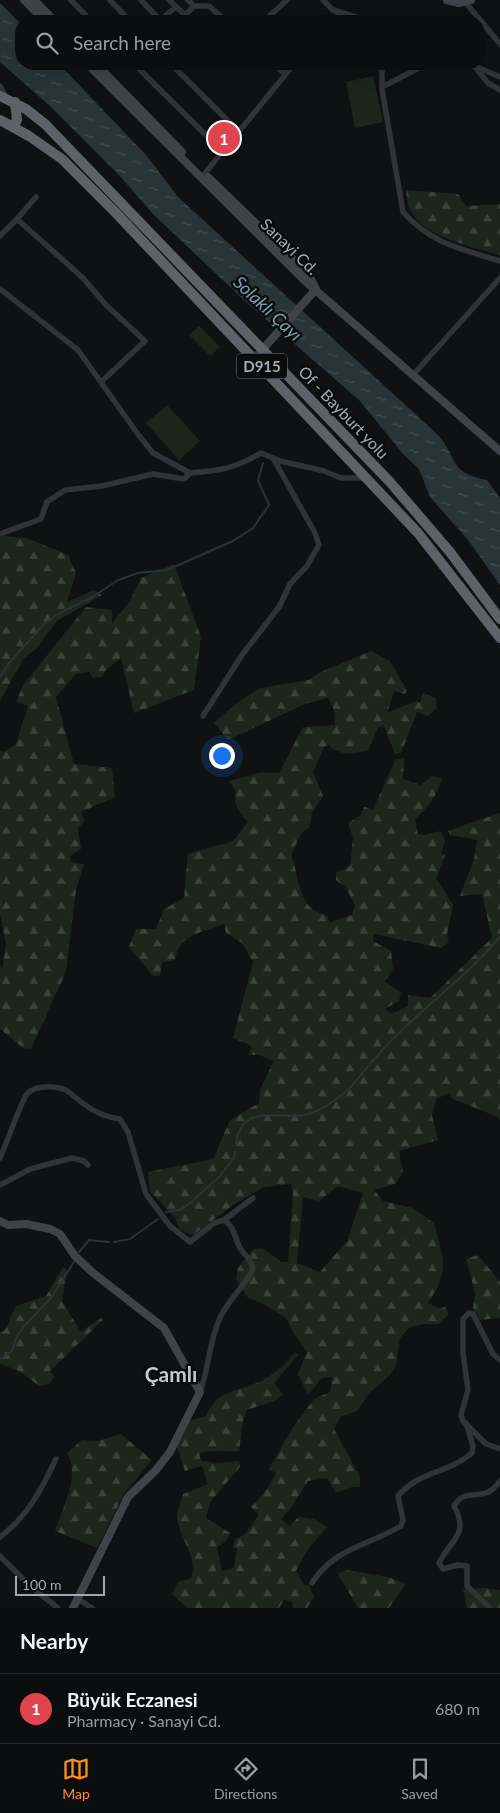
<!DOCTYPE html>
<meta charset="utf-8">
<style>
:root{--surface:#0c0d0e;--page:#1a1b1c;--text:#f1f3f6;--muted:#9a9c9e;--line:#2c2d2e;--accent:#fd8d1d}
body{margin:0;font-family:Lato,sans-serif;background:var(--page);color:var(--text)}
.scale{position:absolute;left:15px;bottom:12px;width:90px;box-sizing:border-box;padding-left:5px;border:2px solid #a1aab4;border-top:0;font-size:14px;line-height:18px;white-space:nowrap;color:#a1aab4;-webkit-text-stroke:4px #0c0c0d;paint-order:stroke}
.you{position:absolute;left:221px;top:755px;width:18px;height:18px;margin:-12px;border:4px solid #fff;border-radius:50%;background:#1a73e8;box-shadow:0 0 0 8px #1a73e833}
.badge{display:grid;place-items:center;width:32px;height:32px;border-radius:50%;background:var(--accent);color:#fff;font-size:16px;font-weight:700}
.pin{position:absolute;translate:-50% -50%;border:2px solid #fff;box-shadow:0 1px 5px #0006}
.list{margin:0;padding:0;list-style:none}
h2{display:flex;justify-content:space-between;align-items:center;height:65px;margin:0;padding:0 20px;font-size:21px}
h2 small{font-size:16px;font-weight:400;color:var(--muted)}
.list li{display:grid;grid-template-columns:32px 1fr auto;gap:15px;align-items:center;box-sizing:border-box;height:70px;padding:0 20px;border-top:1px solid var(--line)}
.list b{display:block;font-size:19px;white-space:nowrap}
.list p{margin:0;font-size:16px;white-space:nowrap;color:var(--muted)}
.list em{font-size:16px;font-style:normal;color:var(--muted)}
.icon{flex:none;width:28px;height:28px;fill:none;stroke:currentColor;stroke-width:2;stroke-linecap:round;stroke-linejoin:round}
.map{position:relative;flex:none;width:500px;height:1608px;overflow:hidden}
.search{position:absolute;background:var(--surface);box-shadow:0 5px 20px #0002;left:15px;right:15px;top:15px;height:55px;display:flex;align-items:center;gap:12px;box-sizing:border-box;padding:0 18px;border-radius:20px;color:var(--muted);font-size:19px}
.sheet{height:135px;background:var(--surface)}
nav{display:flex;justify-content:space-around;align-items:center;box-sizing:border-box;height:70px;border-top:1px solid var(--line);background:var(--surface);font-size:14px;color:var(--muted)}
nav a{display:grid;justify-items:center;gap:2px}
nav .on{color:var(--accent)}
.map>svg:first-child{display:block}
.forest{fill:url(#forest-firs);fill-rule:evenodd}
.garden{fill:#1d251d}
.water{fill:url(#water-ripples)}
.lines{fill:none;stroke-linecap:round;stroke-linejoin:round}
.stream{stroke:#283438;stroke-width:2}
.street{stroke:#313337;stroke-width:5.5}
.secondary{stroke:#3f4347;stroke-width:8}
.highway{stroke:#5d6269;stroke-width:10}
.labels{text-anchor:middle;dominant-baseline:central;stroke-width:5;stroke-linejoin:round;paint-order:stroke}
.shield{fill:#0c0c0d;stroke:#747b82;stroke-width:1}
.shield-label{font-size:15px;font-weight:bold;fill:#a1aab4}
.street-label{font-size:16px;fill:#a1aab4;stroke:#0c0c0d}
.water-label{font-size:18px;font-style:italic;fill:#75a0b2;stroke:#0c0c0d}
.district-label{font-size:21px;font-weight:bold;fill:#c2c8d0;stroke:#0c0c0d}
</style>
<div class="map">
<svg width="500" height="1608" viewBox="0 0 500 1608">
<defs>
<pattern id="forest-firs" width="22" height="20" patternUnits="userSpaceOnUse" patternTransform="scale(1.25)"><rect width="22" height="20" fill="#1d251d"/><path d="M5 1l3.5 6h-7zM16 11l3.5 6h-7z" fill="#3b423b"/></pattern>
<pattern id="water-ripples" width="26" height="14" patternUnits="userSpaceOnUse" patternTransform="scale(1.25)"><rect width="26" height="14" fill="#283438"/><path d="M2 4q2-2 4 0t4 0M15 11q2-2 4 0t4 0" fill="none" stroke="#444f52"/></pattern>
</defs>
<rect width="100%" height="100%" fill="#101112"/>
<g class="forest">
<path d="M406,190L458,194L466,206L500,204V255C473,247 423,237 410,210C407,204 407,196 406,190Z"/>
<polygon points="3,536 27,538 68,555 76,573 67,602 94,590 102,595 57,621 36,649 23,659 0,701 0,537"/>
<polygon points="174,564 201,637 194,690 134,713 121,658 107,669 101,677 93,678 89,672 76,674 56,697 74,764 112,768 115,797 81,812 85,821 78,828 81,849 70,856 71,862 84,864 76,890 66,972 31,1049 23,1048 0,1029 0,965 2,969 6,945 0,914 0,750 4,752 16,744 28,706 16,702 24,684 86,607 112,610 112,623 130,601 141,578"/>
<path d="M371,651L390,661L407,690L405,694L394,691L387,713L416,701L420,703L423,693L436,698L437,708L428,716L417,712L401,753L395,754L384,726L378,727L368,751L346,754L332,749L330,745L324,747L313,772L323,796L312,813L310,826L301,834L291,855C298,871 297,893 310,907C314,911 322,914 327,916L330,922L352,915L355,905L346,888L336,880V873L350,866L353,838L348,823L360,816L364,807L373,809L396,759L404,758L403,779L421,785L432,776L442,778C438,795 428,807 415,819L418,834L423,835L441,831L445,841L441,853L445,855L436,878L453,905L447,934L449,942L441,948L374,934L373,941L391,951L393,969L385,982L401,992L399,1001L385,1009L391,1014L408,1006V995L430,998L492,938L482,894L460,896L474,859L477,840L450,835L448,831L500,813V1120L498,1117L453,1099L449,1093L436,1099L432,1115L438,1140L399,1151L403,1172L395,1184L374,1190L383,1201L413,1208L434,1223C443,1259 451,1269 428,1303L438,1308L445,1307L449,1314L439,1324H423L409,1328L400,1338L396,1365L390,1375L369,1393L357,1411L340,1417L334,1429L360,1477V1487H352L336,1493L327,1478L308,1481L290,1509L281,1519L289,1526L299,1517L314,1519L327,1527L308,1549L296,1571L305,1586L309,1585L314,1597L307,1608H293L292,1601L284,1600L279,1608H187L172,1594L178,1582L191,1578C199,1557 178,1537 177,1517C177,1510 181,1501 183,1494L208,1484L202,1466L185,1471L177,1446L191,1420L206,1416C218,1389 235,1393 259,1382C274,1375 285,1365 295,1352L298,1355L274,1383L283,1394L274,1401L247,1410L243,1421L239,1451C225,1453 212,1449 199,1453L201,1461L218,1463L239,1461L240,1467L210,1502L206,1518L230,1533L225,1542L217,1547L222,1571L234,1568L237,1548H233L235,1539L244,1535L259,1515L251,1507L267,1489L276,1473L269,1469L293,1427L314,1399L330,1392L332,1377L322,1378L308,1395L298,1374L307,1352L294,1334L286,1318L264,1304L248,1298L236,1279L238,1268L253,1249L262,1248L282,1262H288L293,1194L291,1184L264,1187L233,1205L193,1235L180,1230L175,1218L150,1191L148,1172L213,1159L230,1120L259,1103L260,1089L274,1061L259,1055H248L252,1046L233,1038L253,962L242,943L226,933L224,924C200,934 181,932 175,960L162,962L160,975L153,976L129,947L136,929H156L164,909L184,898L188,854L233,841L248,822C241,814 232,804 236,792L229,781L261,772L279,773L303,727L335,725L334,710L328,698L305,704L228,740L214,723L235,704L260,688L309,680L321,672ZM338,1186L363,1193L347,1241L320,1272L297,1263L303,1197L319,1201Z"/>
<polygon points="478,1255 500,1282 500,1318 480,1320 473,1308 475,1293 466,1259"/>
<polygon points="63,1267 67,1270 62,1301 81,1332 100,1318 103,1320 50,1371 55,1377 49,1384 39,1386 19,1371 0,1364 0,1332 5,1330 16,1306 46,1296"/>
<path d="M121,1434L152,1460L124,1494L97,1548L55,1531C62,1509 81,1474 67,1453L82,1440L98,1441Z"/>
<polygon points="346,1570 388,1577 406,1584 389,1608 358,1608 338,1574"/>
<polygon points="485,1588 500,1590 500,1608 467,1608 463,1589"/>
</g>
<g class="garden">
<polygon points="373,76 383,122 355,128 346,82"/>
<polygon points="199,326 220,347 210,356 189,335"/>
<polygon points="167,405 200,441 179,460 146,423"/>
</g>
<path class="water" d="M0,3L21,24V64H59L147,156L178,197L436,433C460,458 446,472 487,480L500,498V585L468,540L430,497L419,469L404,455L359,400L245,301L153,214L118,174L51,107L0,62Z"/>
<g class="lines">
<g class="stream">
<polyline points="0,677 10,662 45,623 58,614 91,598 118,580 138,573 167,570 233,541 253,528 269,505 258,480 263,463"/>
<path d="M236,1143C242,1103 278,1119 304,1115C312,1114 325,1107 332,1102C351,1091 362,1072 377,1056C414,1013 463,981 500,937"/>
<polyline points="166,1212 180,1210 190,1203 219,1177 234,1158 235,1152"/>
<polyline points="114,1242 130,1239 158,1219"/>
<polyline points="79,1252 89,1240 109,1242"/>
<polyline points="0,1359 12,1351 16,1338 25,1325 51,1298 74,1262"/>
</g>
<g class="street">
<polyline points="71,0 91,21"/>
<polyline points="110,0 130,21"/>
<polyline points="141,0 160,20"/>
<polyline points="169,0 185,15 194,6"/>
<polyline points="188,0 194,6 209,6 226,21"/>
<polyline points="323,0 333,10 369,21"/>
<polyline points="466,3 500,44"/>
<polyline points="116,21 124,15"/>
<polyline points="159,21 176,7"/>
<polyline points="264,21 287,0"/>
<polyline points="333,21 340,12"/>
<polyline points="134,64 222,151"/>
<polyline points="171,64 238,131"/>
<polyline points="273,64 285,74"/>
<path d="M382,64V89L403,212C432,244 461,249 500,261"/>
<polyline points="460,64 475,67 488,83 500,90"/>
<polyline points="477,67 500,77"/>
<polyline points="0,86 7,99"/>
<polyline points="382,87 427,64"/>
<polyline points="201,178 294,64"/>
<polyline points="17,219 36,197"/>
<polyline points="0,236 17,219 83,278 106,305 145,341 101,382"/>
<polyline points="0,289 78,350 137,433 153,453 190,473"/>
<polyline points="412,376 500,278"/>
<path d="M0,534L41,519L47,502L65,490L102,486L153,474L184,479L190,473C219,471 236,468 261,453L280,461L324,471L341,478H367"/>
<polyline points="203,716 242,655 279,607 290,584 307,566 319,545 315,533 273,458"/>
<path d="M0,1158C5,1148 22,1099 27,1094C36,1084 61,1085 70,1093C87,1107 98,1116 120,1119L128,1132L146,1194L170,1226L190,1242L214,1223L224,1220C235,1227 234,1237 240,1248C245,1256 251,1258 253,1269C244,1288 227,1300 219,1320C209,1343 209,1368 200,1392"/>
<polyline points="0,1185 30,1169 72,1158 84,1161 88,1165"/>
<polyline points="224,1220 253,1198"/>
<polyline points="500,1360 493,1354 473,1314 469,1313 463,1319 463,1353 468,1390 461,1415 463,1421 486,1444 500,1449"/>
<path d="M0,1537C27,1517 42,1489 56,1459"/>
<polyline points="0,1556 30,1586 58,1608"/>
<path d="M312,1583C334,1548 368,1546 401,1526L403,1520L398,1496C420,1470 448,1474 472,1453L473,1446L466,1423"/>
<polyline points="78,1599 92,1608"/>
<path d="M490,1608L467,1586V1566L458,1565L443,1569L439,1563C450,1540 470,1535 454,1506C467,1484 483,1506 500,1481"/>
</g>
<g class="secondary">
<polyline points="24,0 45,21"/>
<polyline points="34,0 55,21"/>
<polyline points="447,0 459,3 471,0"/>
<polyline points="87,64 304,280 500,451"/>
<polyline points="96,64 182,152"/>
<polyline points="208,177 308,274 315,287"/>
<polyline points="255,358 316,289"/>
<polyline points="0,1221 8,1225 26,1224 50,1229 60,1234 75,1256 92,1272 164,1328 200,1392 170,1452 156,1470 128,1497 73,1608"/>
</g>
<g class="highway">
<polyline points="0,96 26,109 45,124 390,482 450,552 500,619"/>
<polyline points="0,120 29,136 62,159 115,212 418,533 500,638"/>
<polyline points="13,127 17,120 15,102"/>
</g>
</g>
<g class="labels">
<rect class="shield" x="237" y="353.5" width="50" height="25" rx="4"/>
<g class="shield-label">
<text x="262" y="366">D915</text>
</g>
<g class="street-label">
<text transform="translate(290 246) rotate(44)">Sanayi Cd.</text>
<text transform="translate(344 412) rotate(46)">Of - Bayburt yolu</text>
</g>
<g class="water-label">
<text transform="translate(268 308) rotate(43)">Solaklı Çayı</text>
</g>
<g class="district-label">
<text x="171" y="1373">Çamlı</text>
</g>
</g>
</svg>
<div class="scale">100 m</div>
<div class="you"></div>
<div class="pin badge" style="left:224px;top:138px;background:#e0444e">1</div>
<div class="search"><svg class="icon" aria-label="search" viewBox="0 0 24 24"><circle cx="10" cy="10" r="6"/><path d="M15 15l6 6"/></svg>Search here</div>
</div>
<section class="sheet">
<h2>Nearby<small></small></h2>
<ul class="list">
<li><span class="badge" style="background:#e0444e">1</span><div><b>Büyük Eczanesi</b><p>Pharmacy · Sanayi Cd.</p></div><em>680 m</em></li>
</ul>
</section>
<nav>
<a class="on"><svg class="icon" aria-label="map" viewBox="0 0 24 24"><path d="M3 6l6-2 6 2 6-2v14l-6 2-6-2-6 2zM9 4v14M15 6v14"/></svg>Map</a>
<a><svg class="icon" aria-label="directions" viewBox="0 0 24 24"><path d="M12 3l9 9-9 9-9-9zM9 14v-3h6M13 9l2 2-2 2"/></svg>Directions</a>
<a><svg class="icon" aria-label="saved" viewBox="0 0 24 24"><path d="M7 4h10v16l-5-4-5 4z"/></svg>Saved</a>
</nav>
